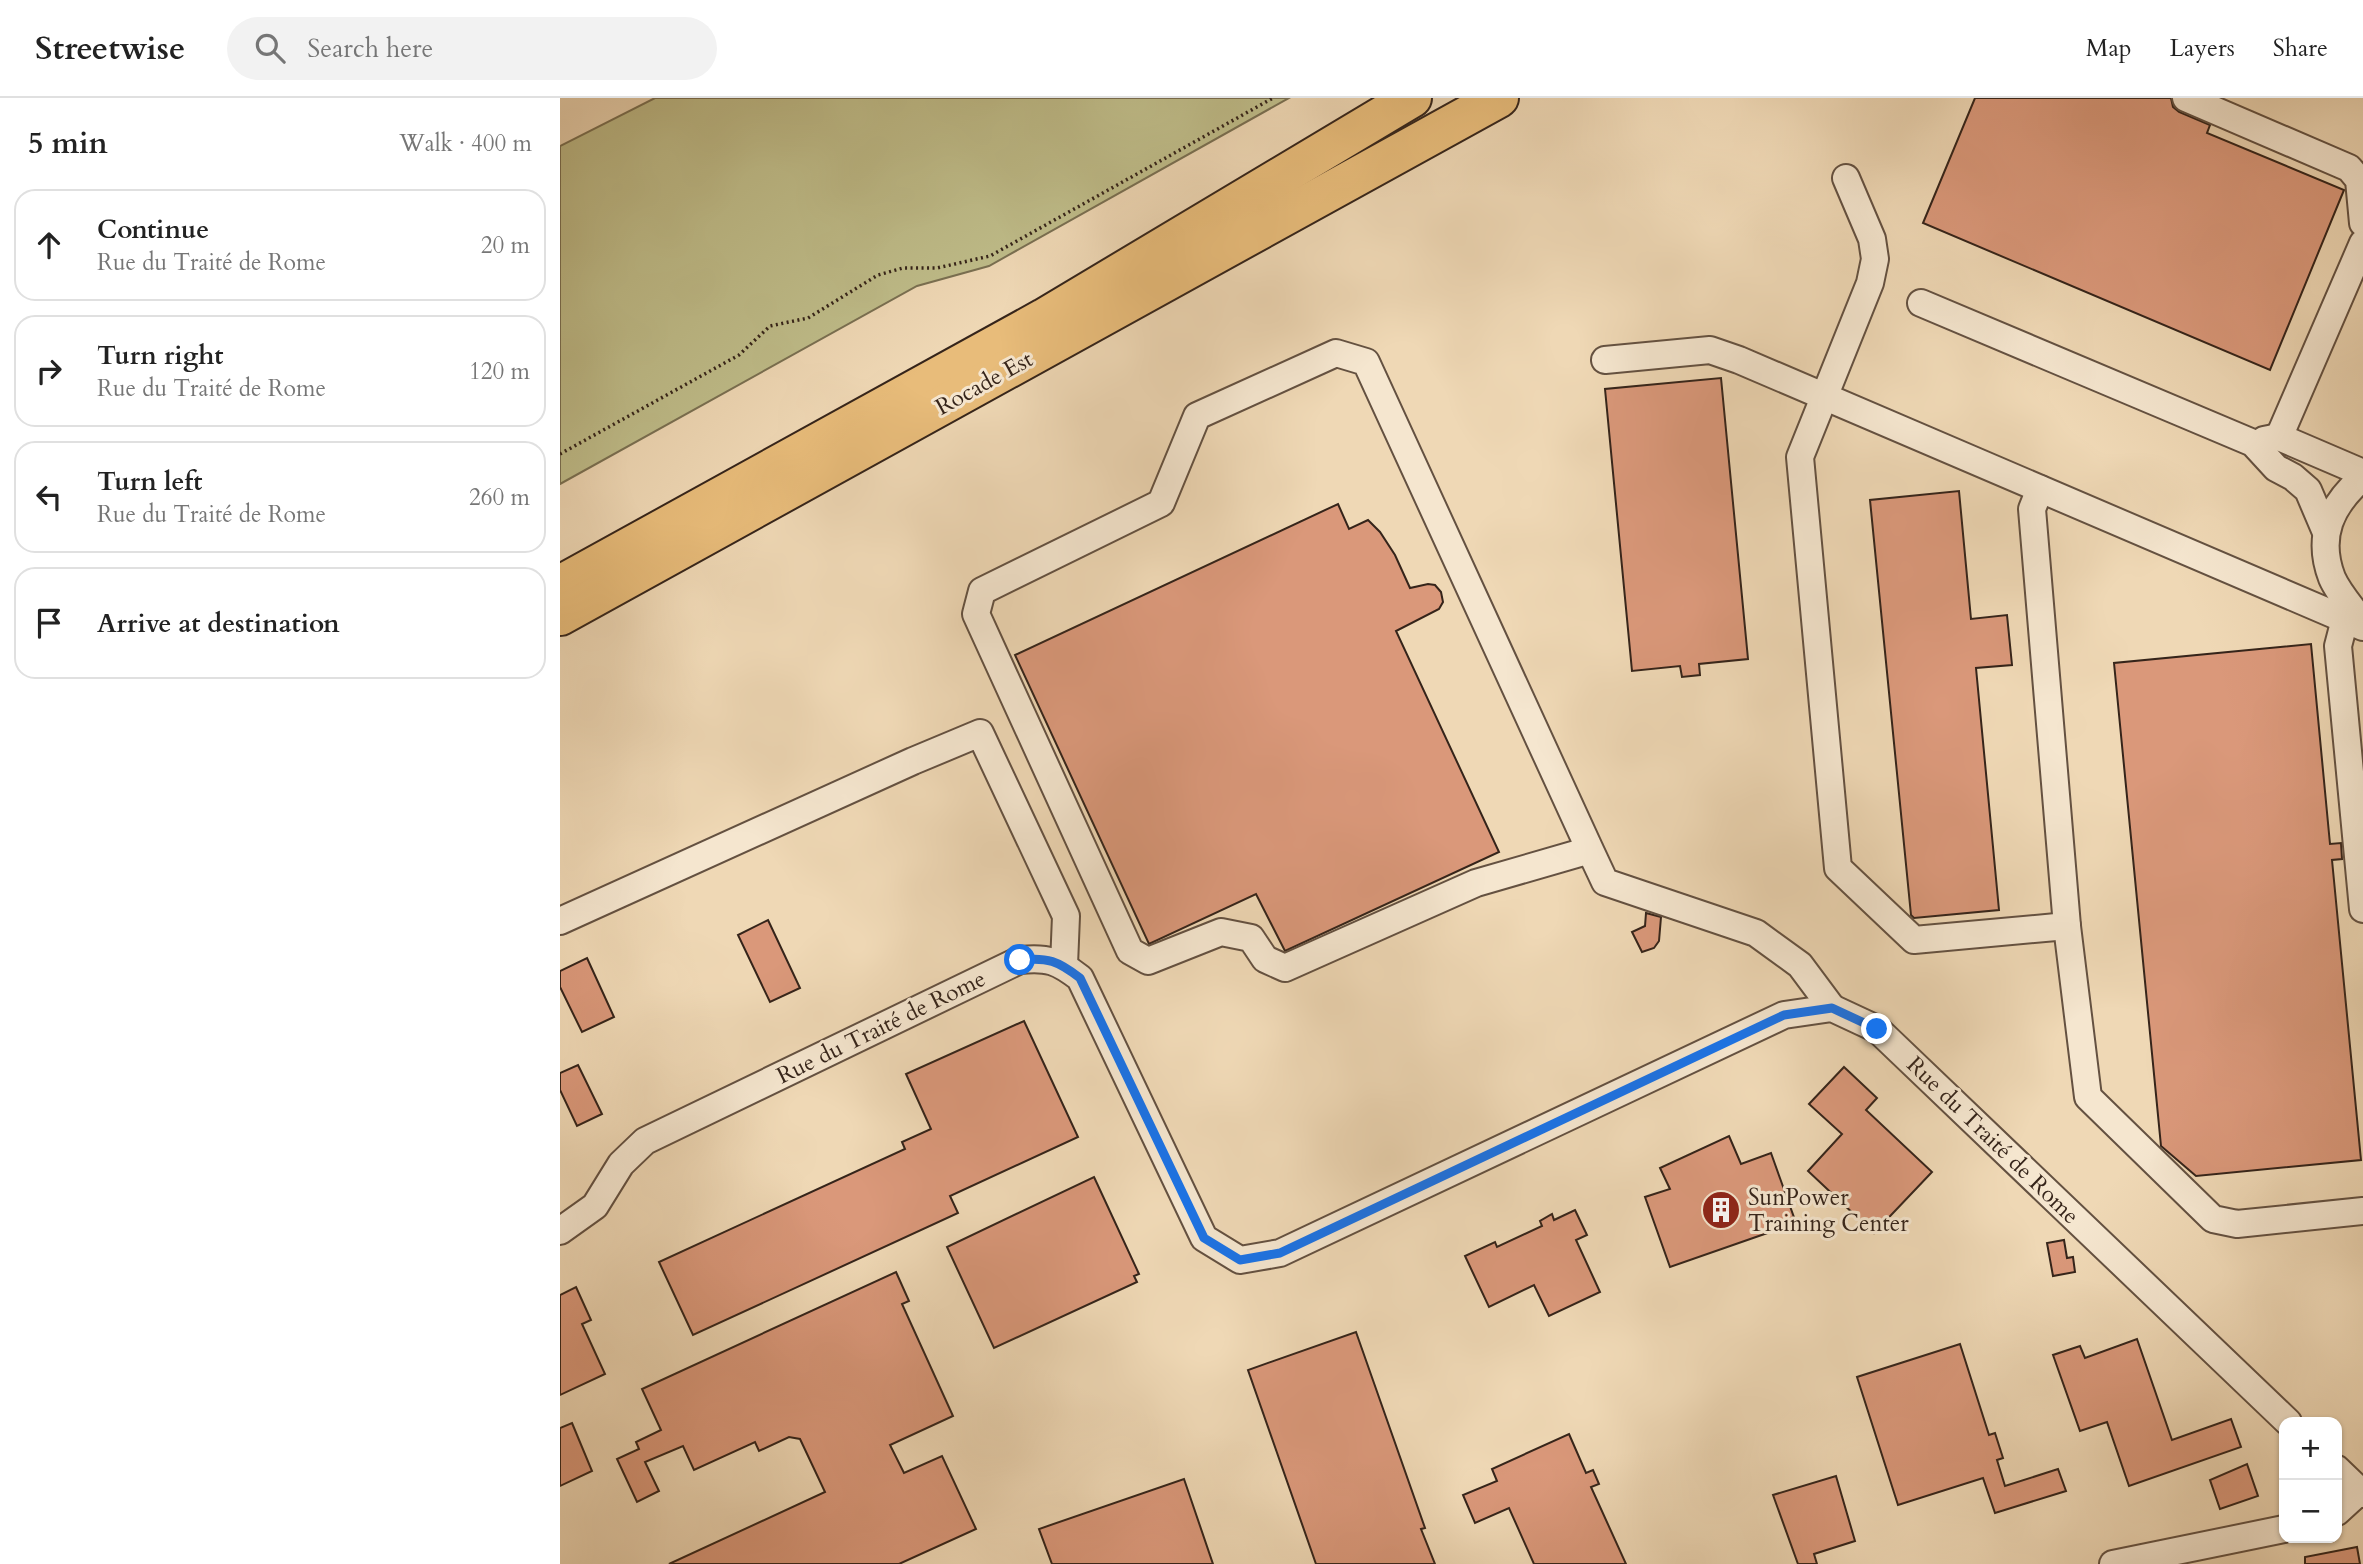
<!DOCTYPE html>
<meta charset="utf-8">
<style>
:root{--surface:#fff;--page:#f2f2f2;--text:#222;--muted:#767676;--line:#e0e0e0}
body{margin:0;font-family:Cardo,serif;background:var(--page);color:var(--text)}
.controls{position:absolute;right:21px;bottom:21px;display:grid;overflow:hidden;border-radius:14px;box-shadow:0 2px 5px #0004}
.controls button{width:63px;height:63px;display:grid;place-items:center;padding:0;border:0;border-bottom:2px solid var(--line);background:var(--surface);color:var(--text);font:35px sans-serif}
.stop{position:absolute;width:21px;height:21px;margin:-16px;border:5px solid #1a73e8;border-radius:50%;background:#fff}
.stop.end{background:#1a73e8;border-color:#fff;box-shadow:0 2px 7px #0008}
.list{margin:0;padding:0;list-style:none}
h2{display:flex;justify-content:space-between;align-items:center;height:91px;margin:0;padding:0 28px;font-size:30px}
h2 small{font-size:23px;font-weight:400;color:var(--muted)}
.list li{display:grid;grid-template-columns:46px 1fr auto;gap:21px;align-items:center;box-sizing:border-box;height:112px;margin:0 14px 14px;padding:0 14px;border:2px solid var(--line);border-radius:21px}
.list b{display:block;font-size:26px;white-space:nowrap}
.list p{margin:0;font-size:23px;white-space:nowrap;color:var(--muted)}
.list em{font-size:23px;font-style:normal;color:var(--muted)}
.icon{flex:none;width:38px;height:38px;fill:none;stroke:currentColor;stroke-width:2;stroke-linecap:round;stroke-linejoin:round}
.map{position:relative;flex:none;width:1803px;height:1466px;overflow:hidden}
header{display:flex;align-items:center;gap:42px;box-sizing:border-box;height:98px;padding:0 35px;background:var(--surface);border-bottom:2px solid var(--line)}
header strong{font-size:33px}
nav{display:flex;gap:38px;margin-inline-start:auto;font-size:24px}
.search{width:490px;height:63px;background:var(--page);display:flex;align-items:center;gap:18px;box-sizing:border-box;padding:0 24px;border-radius:38px;color:var(--muted);font-size:26px}
main{display:flex}
aside{flex:1;background:var(--surface)}
.map>svg:first-child{display:block}
.green{fill:#bfbd8a;stroke:#7a7052;stroke-width:2}
.building{fill:#da987a;stroke:#35241a;stroke-width:2}
.lines{fill:none;stroke-linecap:round;stroke-linejoin:round}
.minor-casing{stroke:#645141;stroke-width:30}
.highway-casing{stroke:#35241a;stroke-width:42}
.path{stroke:#35241a;stroke-width:3.5;stroke-dasharray:2 3.5;stroke-linecap:butt}
.minor{stroke:#f5e6cf;stroke-width:26}
.highway{stroke:#e8bc7a;stroke-width:38}
.route{stroke:#1a73e8;stroke-width:9}
.labels{text-anchor:middle;dominant-baseline:central;stroke-width:6;stroke-linejoin:round;paint-order:stroke}
.street-label{font-size:23px;fill:#35241a;stroke:#f5e6cf}
.poi-label{font-size:23px;fill:#35241a;stroke:#f5e6cf;text-anchor:start}
</style>
<header>
<strong>Streetwise</strong>
<div class="search"><svg class="icon" aria-label="search" viewBox="0 0 24 24"><circle cx="10" cy="10" r="6"/><path d="M15 15l6 6"/></svg>Search here</div>
<nav><a>Map</a><a>Layers</a><a>Share</a></nav>
</header>
<main>
<aside>
<h2>5 min<small>Walk · 400 m</small></h2>
<ul class="list">
<li><svg class="icon" aria-label="ahead" viewBox="0 0 24 24"><path d="M12 20V5M6 11l6-6 6 6"/></svg><div><b>Continue</b><p>Rue du Traité de Rome</p></div><em>20 m</em></li>
<li><svg class="icon" aria-label="right" viewBox="0 0 24 24"><path d="M7 20v-9h11M14 6l5 5-5 5"/></svg><div><b>Turn right</b><p>Rue du Traité de Rome</p></div><em>120 m</em></li>
<li><svg class="icon" aria-label="left" viewBox="0 0 24 24"><path d="M17 20v-9H6M10 6l-5 5 5 5"/></svg><div><b>Turn left</b><p>Rue du Traité de Rome</p></div><em>260 m</em></li>
<li><svg class="icon" aria-label="arrive" viewBox="0 0 24 24"><path d="M6 21V4h12l-3 4 3 4H6"/></svg><div><b>Arrive at destination</b></div></li>
</ul>
</aside>
<div class="map">
<svg width="1803" height="1466" viewBox="0 0 1803 1466">
<rect width="100%" height="100%" fill="#efd8b5"/>
<filter id="stains"><feTurbulence type="fractalNoise" baseFrequency=".00286" numOctaves="4"/><feColorMatrix values="0 0 0 0 .2 0 0 0 0 .09 0 0 0 0 .02 0 0 0 .5 -.17"/></filter>
<radialGradient id="worn" r=".72"><stop offset=".6" stop-color="#630" stop-opacity="0"/><stop offset="1" stop-color="#630" stop-opacity=".3"/></radialGradient>
<polygon class="green" points="95,0 729,0 429,168 357,188 0,386 0,48"/>
<g class="building">
<polygon points="1415,0 1611,0 1613,9 1619,14 1650,27 1647,35 1784,92 1710,272 1363,125"/>
<polygon points="1161,280 1188,561 1139,566 1140,577 1122,579 1120,568 1072,573 1045,291"/>
<polygon points="1399,393 1411,521 1447,517 1452,567 1416,570 1439,812 1354,820 1351,817 1310,402"/>
<polygon points="778,406 789,431 808,422 820,434 835,457 850,490 868,486 875,487 881,494 883,504 879,511 836,533 939,754 725,853 696,796 589,846 455,557"/>
<polygon points="1751,546 1770,746 1781,745 1782,761 1772,762 1801,1062 1636,1078 1601,1048 1554,565"/>
<polygon points="1086,815 1101,819 1099,843 1094,850 1082,854 1072,834 1085,828"/>
<polygon points="208,822 240,890 210,904 178,837"/>
<polygon points="27,860 54,919 22,934 0,889 0,873"/>
<polygon points="464,923 518,1039 390,1098 398,1115 133,1237 99,1164 345,1051 342,1044 371,1031 346,976"/>
<polygon points="18,967 42,1016 17,1028 0,992 0,975"/>
<polygon points="1284,969 1317,1000 1306,1012 1372,1074 1314,1135 1248,1073 1282,1036 1249,1006"/>
<polygon points="1169,1038 1181,1066 1211,1055 1236,1125 1110,1169 1085,1099 1110,1091 1100,1070"/>
<polygon points="534,1079 579,1176 574,1178 577,1184 434,1250 387,1149"/>
<polygon points="1015,1112 1027,1137 1016,1142 1040,1194 989,1218 974,1187 929,1209 905,1158 935,1144 937,1149 982,1128 980,1123 992,1116 994,1122"/>
<polygon points="1504,1142 1507,1160 1513,1159 1515,1174 1493,1178 1487,1145"/>
<polygon points="336,1174 349,1203 342,1206 393,1318 330,1347 344,1375 382,1358 416,1431 339,1466 109,1466 265,1394 240,1341 229,1339 199,1353 195,1344 134,1372 123,1348 85,1364 99,1393 77,1404 57,1361 79,1351 76,1344 101,1332 82,1291"/>
<polygon points="16,1189 31,1222 22,1226 45,1276 0,1297 0,1197"/>
<polygon points="796,1234 865,1430 861,1431 875,1466 756,1466 688,1272"/>
<polygon points="1577,1241 1612,1342 1671,1321 1681,1349 1569,1388 1547,1324 1520,1333 1493,1257 1520,1248 1525,1260"/>
<polygon points="1400,1246 1429,1337 1435,1335 1443,1360 1437,1362 1445,1388 1498,1371 1506,1393 1435,1415 1423,1380 1338,1407 1297,1279"/>
<polygon points="12,1325 32,1373 0,1388 0,1330"/>
<polygon points="1009,1336 1026,1375 1033,1372 1039,1386 1031,1389 1066,1466 974,1466 949,1410 915,1425 903,1397 937,1383 932,1371"/>
<polygon points="1687,1366 1698,1398 1660,1411 1650,1382"/>
<polygon points="1276,1378 1295,1443 1254,1456 1257,1466 1238,1466 1213,1397"/>
<polygon points="624,1381 653,1466 492,1466 479,1431"/>
<polygon points="1797,1449 1800,1466 1745,1466 1745,1459"/>
</g>
<g class="lines">
<defs>
<g id="minor">
<polyline points="1626,0 1789,70 1799,82 1803,125"/>
<polyline points="1286,80 1312,141 1315,161 1310,185 1240,359 1278,770 1354,842 1507,828"/>
<polyline points="1361,205 1693,345 1716,370 1733,379 1748,392 1765,432"/>
<polyline points="1045,262 1150,252 1179,262 1803,529"/>
<polyline points="1719,339 1803,145"/>
<polyline points="1704,342 1719,339 1803,375"/>
<path d="M1803,379C1771,407 1756,438 1772,480C1779,496 1793,511 1803,525"/>
<polyline points="1480,391 1472,411 1507,828 1528,999 1653,1121 1677,1126 1803,1113"/>
<polyline points="1785,521 1778,548 1803,811"/>
<polyline points="1030,752 916,785 725,870 705,861 691,840 661,834 588,863 570,853 416,516 422,493 601,405 637,318 776,255 806,264 1030,752 1045,784 1196,835 1240,867 1272,910"/>
<polyline points="0,823 353,663 420,635 506,818 504,867"/>
<path d="M0,1133L35,1108L61,1066L85,1043L460,862C488,859 498,863 520,880L644,1140L680,1162L720,1155L1224,917L1272,910L1317,931L1728,1324"/>
<polyline points="1777,1371 1803,1396"/>
<polyline points="1777,1414 1800,1393"/>
<polyline points="1553,1466 1724,1431"/>
</g>
<g id="highway">
<polyline points="0,487 484,220 852,0"/>
<polyline points="0,518 939,0"/>
</g>
</defs>
<use href="#minor" class="minor-casing"/>
<use href="#highway" class="highway-casing"/>
<polyline class="path" points="0,356 179,257 210,228 248,220 318,177 343,170 377,170 430,158 713,0"/>
<use href="#minor" class="minor"/>
<use href="#highway" class="highway"/>
</g>
<g class="lines">
<path class="route" d="M460,862C488,859 498,863 520,880L644,1140L680,1162L720,1155L1224,917L1272,910L1317,931"/>
</g>
<defs>
<symbol id="building-disc" viewBox="-11 -11 22 22"><circle r="9.5" fill="#8f2418" stroke="#f5e6cf"/><path d="M-4-6H4V6H1V3H-1V6H-4ZM-2.5-4.3h1.7v1.8h-1.7ZM.8-4.3h1.7v1.8H.8ZM-2.5-1h1.7V.8h-1.7ZM.8-1h1.7V.8H.8Z" fill="#fff"/></symbol>
</defs>
<g fill-rule="evenodd">
<use href="#building-disc" x="1139" y="1090" width="44" height="44"/>
</g>
<g class="labels">
<g class="street-label">
<text transform="translate(424 285) rotate(-29)">Rocade Est</text>
<text transform="translate(321 929) rotate(-26)">Rue du Traité de Rome</text>
<text transform="translate(1433 1042) rotate(44)">Rue du Traité de Rome</text>
</g>
<g class="poi-label">
<text x="1188" y="1099">SunPower<tspan x="1188" dy="26">Training Center</tspan></text>
</g>
</g>
<rect width="100%" height="100%" filter="url(#stains)"/>
<rect width="100%" height="100%" fill="url(#worn)"/>
</svg>
<div class="controls">
<button>+</button>
<button>−</button>
</div>
<div class="stop" style="left:460px;top:862px"></div>
<div class="stop end" style="left:1317px;top:931px"></div>
</div>
</main>
